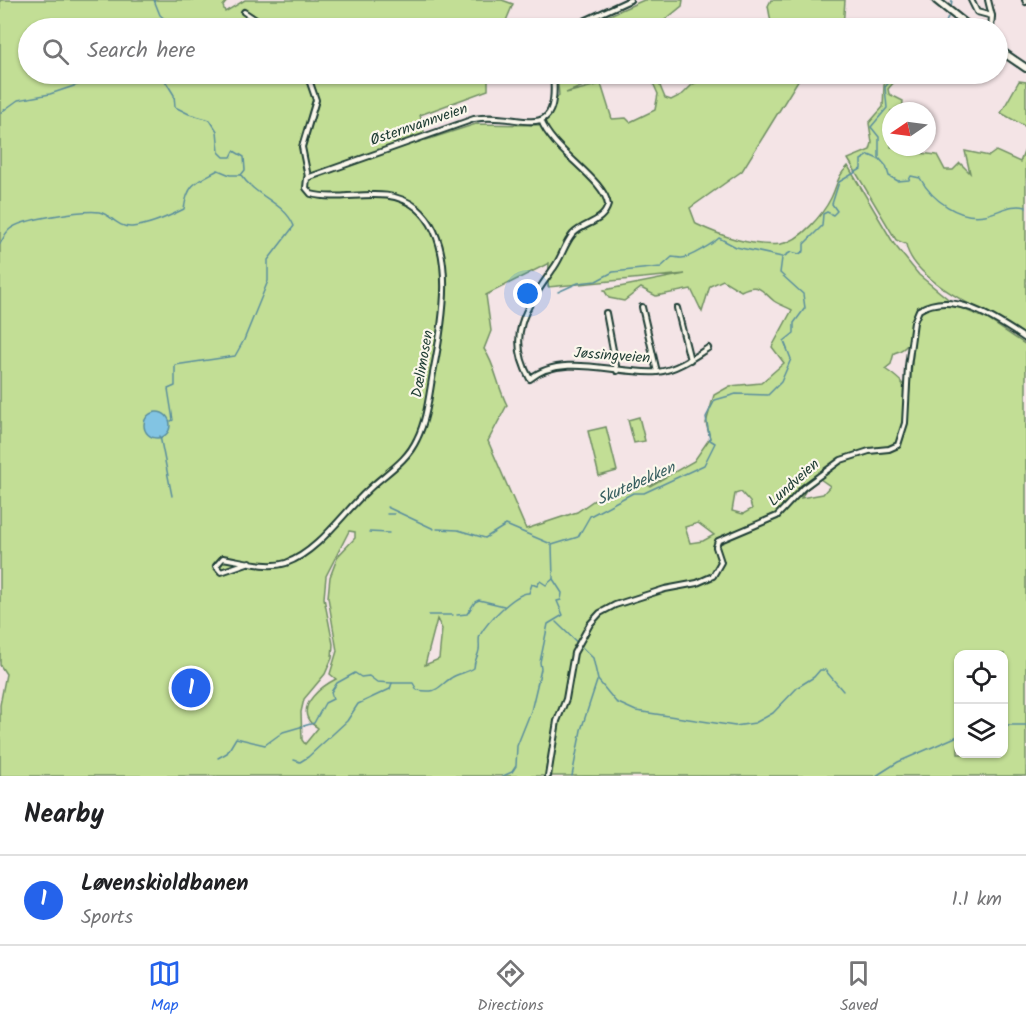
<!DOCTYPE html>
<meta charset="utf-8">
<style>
:root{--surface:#fff;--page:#f2f2f2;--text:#202124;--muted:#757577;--line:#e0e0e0;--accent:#2563eb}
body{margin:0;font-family:Kalam,sans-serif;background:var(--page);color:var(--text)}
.controls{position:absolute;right:18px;bottom:18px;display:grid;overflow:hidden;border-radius:12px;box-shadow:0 2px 4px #0004}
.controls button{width:54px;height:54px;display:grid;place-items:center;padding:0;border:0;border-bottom:2px solid var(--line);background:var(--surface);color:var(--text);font:30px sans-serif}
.compass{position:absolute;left:882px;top:102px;width:54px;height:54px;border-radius:50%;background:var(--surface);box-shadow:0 2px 4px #0004;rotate:257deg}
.you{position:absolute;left:528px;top:294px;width:21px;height:21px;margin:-15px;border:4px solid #fff;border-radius:50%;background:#1a73e8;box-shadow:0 0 0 9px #1a73e833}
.badge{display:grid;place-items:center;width:39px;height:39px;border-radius:50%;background:var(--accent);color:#fff;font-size:20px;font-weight:700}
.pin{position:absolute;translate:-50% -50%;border:3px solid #fff;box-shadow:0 2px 6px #0006}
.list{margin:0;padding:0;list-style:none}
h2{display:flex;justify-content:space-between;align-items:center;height:78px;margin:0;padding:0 24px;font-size:26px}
h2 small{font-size:20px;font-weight:400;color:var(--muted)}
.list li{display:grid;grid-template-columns:39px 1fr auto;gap:18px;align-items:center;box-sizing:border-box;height:90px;padding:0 24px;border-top:2px solid var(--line)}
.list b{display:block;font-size:22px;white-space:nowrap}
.list p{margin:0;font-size:20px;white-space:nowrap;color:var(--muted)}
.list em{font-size:20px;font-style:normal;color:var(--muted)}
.icon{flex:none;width:33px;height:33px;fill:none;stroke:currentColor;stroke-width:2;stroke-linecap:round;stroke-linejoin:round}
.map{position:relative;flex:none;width:1026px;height:776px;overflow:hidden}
.search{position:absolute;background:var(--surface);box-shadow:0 2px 4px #0004;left:18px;right:18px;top:18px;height:66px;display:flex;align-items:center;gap:15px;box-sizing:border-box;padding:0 21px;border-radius:33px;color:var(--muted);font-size:22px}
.sheet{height:168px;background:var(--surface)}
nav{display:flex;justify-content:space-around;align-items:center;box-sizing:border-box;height:84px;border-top:2px solid var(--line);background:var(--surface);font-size:16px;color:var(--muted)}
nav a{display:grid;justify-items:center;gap:3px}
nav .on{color:var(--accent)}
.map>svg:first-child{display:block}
.green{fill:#c2de95;stroke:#708e64;stroke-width:1.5;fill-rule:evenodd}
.water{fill:#82c4e3;stroke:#5a8e9d;stroke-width:1.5}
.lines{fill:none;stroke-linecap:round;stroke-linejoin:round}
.stream{stroke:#5a8e9d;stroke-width:1.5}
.minor-casing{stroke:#1f3d34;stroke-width:8}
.primary-casing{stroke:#1f3d34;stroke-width:10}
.minor{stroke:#fbf7ec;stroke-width:4}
.primary{stroke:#fbf7ec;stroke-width:6}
.labels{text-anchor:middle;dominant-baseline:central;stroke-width:4.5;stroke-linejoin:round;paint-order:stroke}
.street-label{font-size:15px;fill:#1f3d34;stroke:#fbf7ec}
.water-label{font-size:16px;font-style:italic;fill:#385f60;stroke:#fbf7ec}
</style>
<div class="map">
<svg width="1026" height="776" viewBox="0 0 1026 776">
<rect width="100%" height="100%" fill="#f4e4e6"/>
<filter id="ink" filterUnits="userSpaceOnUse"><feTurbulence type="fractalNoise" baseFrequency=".0167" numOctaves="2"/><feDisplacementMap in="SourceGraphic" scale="12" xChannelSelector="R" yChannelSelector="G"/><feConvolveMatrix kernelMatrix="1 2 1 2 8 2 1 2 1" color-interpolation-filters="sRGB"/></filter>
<g filter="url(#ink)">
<g class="green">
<path d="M0,0H228L223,6L225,12L245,0H502L513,4L503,28H28V74H488V90L420,115L426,140L476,124L539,125L559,95L557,74H612L566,93L601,84L612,119L626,118L630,122L655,110L658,94L649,74H665L660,86L665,98L671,100L683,94L693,84L717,74H802L742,171L690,208L696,224C721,236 753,247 781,244C801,241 823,214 831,198C838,184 836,178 848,166L894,244L919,275L958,307L987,319L1026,345V776H0V705L6,674L0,665ZM549,263L548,287L685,274L604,290L609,298L624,301L641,288L656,296L691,289L702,312L710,286L723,280L741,291C758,282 761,290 774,301C780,305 787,307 792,310L772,347L784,363L761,383L730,386L714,395L706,423L710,438L694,461L650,486L640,482L593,501L577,512L526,529L488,441L507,405C497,386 496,366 484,349L491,331L486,295ZM916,317L908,409L905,420C900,387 916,390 885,369L891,364L894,353C912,348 913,333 916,317ZM820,479L830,486L823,494L801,498L806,490ZM741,492L750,502L752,509L743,514L732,511L735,494ZM698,523L714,535L703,541L690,543L685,527ZM349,531L355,532V538L338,556L330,577L328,597L337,651L330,674L336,679C324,685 295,705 311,723C313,725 316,726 318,728L305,744L302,740L301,712L304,699L325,674L332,658L333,644L324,598L326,576ZM437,619L442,629L439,659L425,665ZM958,654H1004V754H958Z"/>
<polygon points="644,0 683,0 682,6 655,28 580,28"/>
<polygon points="771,0 845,0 843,28 772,28 768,6"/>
<path d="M889,74H901L888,89L889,94L903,101L902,111H891V147H900L902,151L937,155L945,170H953L960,163L970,173L965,151L989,156L996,151L1020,162L1026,147V335C994,315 912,283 906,244L896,240L848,159L870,150L872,143L869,123L883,107L884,85Z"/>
<polygon points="1019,81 1026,82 1026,127 1001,113"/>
<polygon points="639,417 645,441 634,443 628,420"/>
<polygon points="606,427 617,471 599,476 588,431"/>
</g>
<circle class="water" cx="157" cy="425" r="13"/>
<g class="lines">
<g class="stream">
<polyline points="154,0 160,15 168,22 165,28"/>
<polyline points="951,7 952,0"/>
<polyline points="944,28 948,17"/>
<path d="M897,74L885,87L887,108L871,127L879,137V158L886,166L889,176L898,181L909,180L911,176L920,178C932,200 959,220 985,215C1000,212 1011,203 1026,207"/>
<polyline points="0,113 18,100 50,94 110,74"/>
<path d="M0,244C3,239 5,233 10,229C21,219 84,210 99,212C111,214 117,228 132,227C150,225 168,217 184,209C188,183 196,182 218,170L230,175H241L245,170L244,157L234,151L231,157H224L219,152L217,131L210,120L189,114L175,107L174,95L161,74"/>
<polyline points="783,257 791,252 799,254 804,251 804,244 822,226 823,214 827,212 833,215 837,211 832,204 839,182 861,169 861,160 869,155 878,159"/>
<path d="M558,292L578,283L596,281L613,272L661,267L672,257C675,257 678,258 681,258C688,259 715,242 719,238L736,247L782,257"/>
<path d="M171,421L173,420L168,389L175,386V365L235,356L244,340L268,281V260L294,226C284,202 257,198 241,175"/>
<polyline points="160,436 172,496"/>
<polyline points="387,507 434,529"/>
<polyline points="387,514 394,514"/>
<polyline points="437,529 458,530 485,538 506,525 551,544"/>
<polyline points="369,532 389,533"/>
<polyline points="429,615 453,615"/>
<polyline points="457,615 467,614 475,602 479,600 504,606"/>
<polyline points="556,622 593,658 598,680 616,702 636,711 735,726 755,723 773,713 798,687 814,677 820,670 825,670 843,691"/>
<polyline points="1004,725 1026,725"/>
<polyline points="218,758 227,753 236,738 265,745 283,732 314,723 325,703 333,699 331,692 337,683 355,673 361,677 369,676 377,682 392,683"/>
<path d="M294,760L300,762L308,757L347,721L358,704L390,689L392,683H413L417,690C439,694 437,687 451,678C458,673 467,673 474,668C474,660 478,657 479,650C480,645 478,640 480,635C487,622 516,592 529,593L532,584L537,586L540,581L546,585L553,579"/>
<polyline points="503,776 512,772 516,766 517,746 531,711 541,669 540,662 548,624 563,615 557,601 561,600 562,593 553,579 552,545 578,537 590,516 633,493 644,493 704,465 715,443 710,440 706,417 715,400 736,394 768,395 781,382 791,359 784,341 794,333 794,323 805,308 803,294 780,273 782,258"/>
<polyline points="572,776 581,730 597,681"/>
<polyline points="876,776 898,762 958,736"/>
</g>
<defs>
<g id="minor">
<polyline points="971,0 977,12 992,16"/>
<polyline points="988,0 992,16 991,28"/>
<polyline points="1025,0 1026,2"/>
<polyline points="244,12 268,28"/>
<polyline points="569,28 630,0"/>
<polyline points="307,74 316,100 302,147 308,177"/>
<path d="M541,120C552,151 605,179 608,205C603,223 585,222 573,234C565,243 562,256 555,266C529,304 504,333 530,379C562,352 618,375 657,372C676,370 693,358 708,348"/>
<polyline points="642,307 657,372"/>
<polyline points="677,308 690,360"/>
<polyline points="606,313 617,371"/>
<path d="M250,562L221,572L216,566L223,558C242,561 268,569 286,563C318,552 344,512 367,491C385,473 406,463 417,439C427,419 429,395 433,373C442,328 459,243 417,208C386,183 346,203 311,194L306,188L307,178L474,119C519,110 560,149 553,74"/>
<path d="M548,776L557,721L566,699L574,653L590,624L600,613L615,605L665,589L697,583L713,576L721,562L716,547L718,541L777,516L803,488L841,460L869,451L889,449L898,445L905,423L908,366L914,322L919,310C954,289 997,320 1026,339"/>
</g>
<g id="primary">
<polyline points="936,0 971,28"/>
<polyline points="998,49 1026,68"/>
</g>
</defs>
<use href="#minor" class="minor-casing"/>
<use href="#primary" class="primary-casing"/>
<use href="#minor" class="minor"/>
<use href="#primary" class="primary"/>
</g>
</g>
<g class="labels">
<g class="street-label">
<text transform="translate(419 125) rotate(-19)">Østernvannveien</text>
<text transform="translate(612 356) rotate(4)">Jøssingveien</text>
<text transform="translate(423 364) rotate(-80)">Dælimosen</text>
<text transform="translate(794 483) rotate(-42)">Lundveien</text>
</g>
<g class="water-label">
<text transform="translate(636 484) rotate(-24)">Skutebekken</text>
</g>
</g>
</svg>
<div class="controls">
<button><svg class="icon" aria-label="locate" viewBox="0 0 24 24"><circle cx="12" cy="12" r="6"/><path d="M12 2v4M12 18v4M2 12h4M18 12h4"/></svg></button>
<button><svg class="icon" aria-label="layers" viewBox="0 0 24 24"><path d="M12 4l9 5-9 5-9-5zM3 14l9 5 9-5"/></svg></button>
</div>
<svg class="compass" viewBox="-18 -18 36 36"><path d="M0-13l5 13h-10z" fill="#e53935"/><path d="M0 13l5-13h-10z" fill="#757577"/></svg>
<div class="you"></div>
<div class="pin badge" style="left:191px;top:688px">1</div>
<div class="search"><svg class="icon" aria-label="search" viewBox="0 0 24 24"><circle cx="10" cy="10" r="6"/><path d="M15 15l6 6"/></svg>Search here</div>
</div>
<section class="sheet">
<h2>Nearby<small></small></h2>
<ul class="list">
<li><span class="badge">1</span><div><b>Løvenskioldbanen</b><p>Sports</p></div><em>1.1 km</em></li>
</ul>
</section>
<nav>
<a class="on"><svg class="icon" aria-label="map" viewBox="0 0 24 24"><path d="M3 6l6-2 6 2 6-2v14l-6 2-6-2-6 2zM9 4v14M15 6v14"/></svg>Map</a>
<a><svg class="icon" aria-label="directions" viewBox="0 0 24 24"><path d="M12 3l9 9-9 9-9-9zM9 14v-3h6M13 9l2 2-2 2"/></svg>Directions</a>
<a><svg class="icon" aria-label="saved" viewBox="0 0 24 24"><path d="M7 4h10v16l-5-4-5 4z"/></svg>Saved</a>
</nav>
